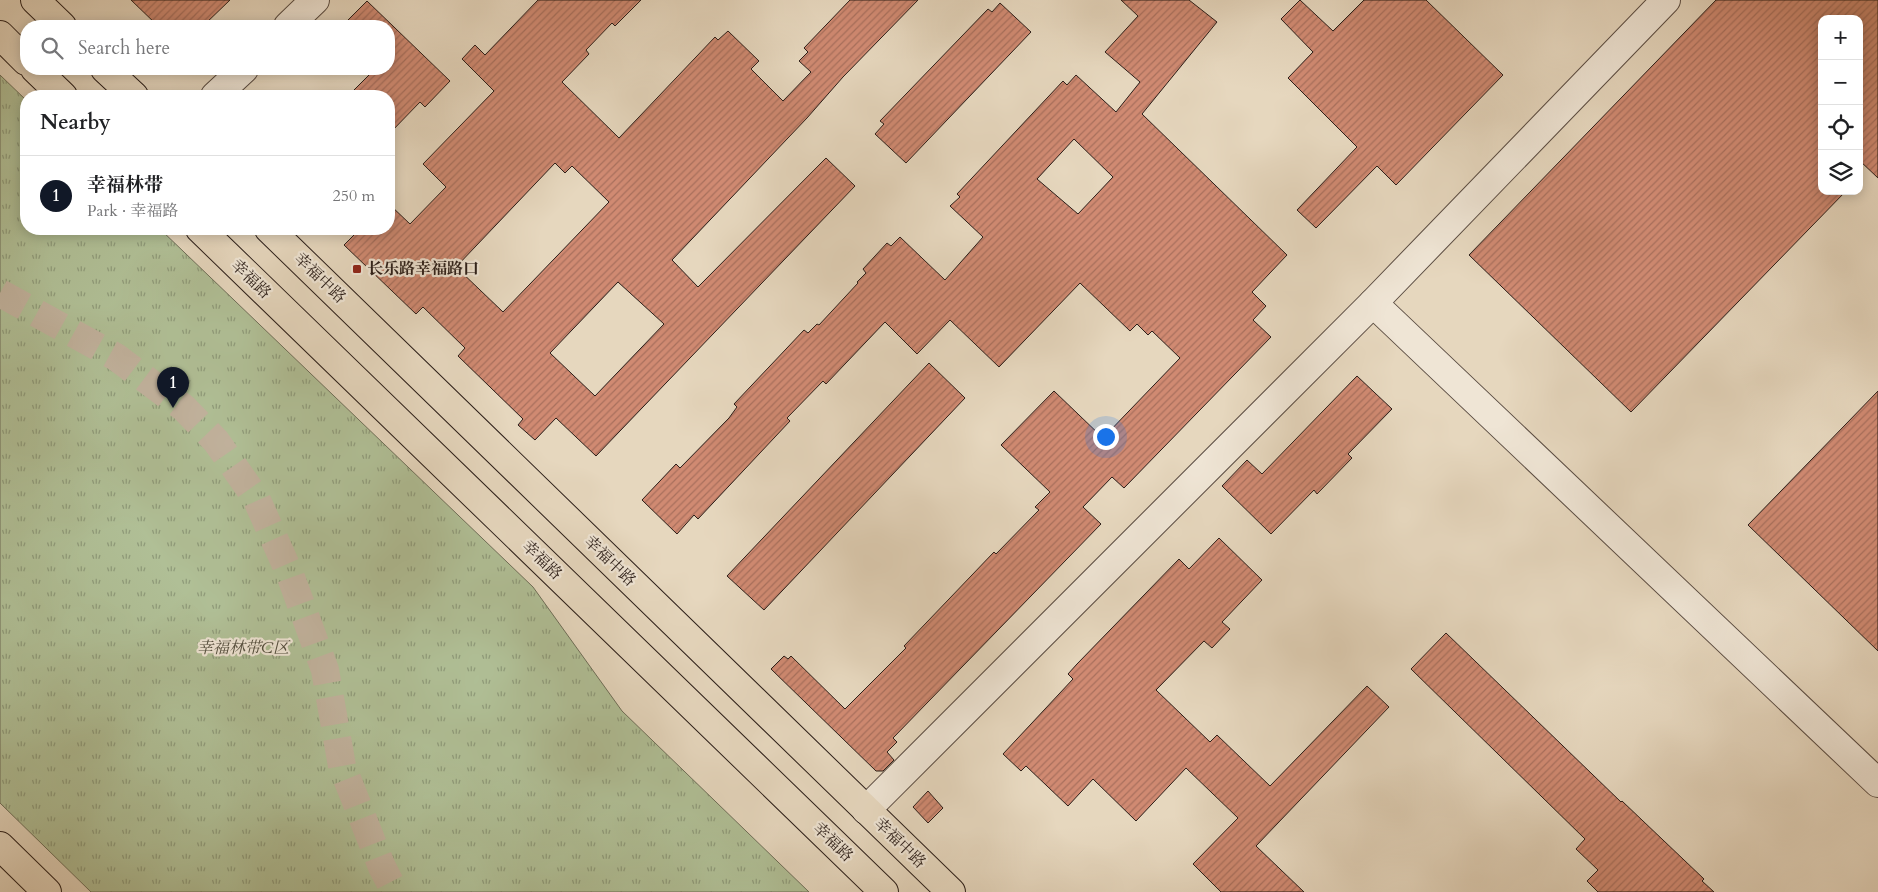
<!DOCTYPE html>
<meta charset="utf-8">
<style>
:root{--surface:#fff;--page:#f2f2f2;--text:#202124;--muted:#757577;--line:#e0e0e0;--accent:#111827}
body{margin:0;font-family:Cardo,"Noto Serif SC",serif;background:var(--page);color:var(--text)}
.controls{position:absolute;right:15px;top:15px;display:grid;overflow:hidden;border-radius:10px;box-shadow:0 2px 12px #0003}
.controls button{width:45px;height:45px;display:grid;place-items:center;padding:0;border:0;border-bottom:1px solid var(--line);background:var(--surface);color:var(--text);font:25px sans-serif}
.you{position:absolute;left:1105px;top:436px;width:18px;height:18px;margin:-12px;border:4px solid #fff;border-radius:50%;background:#1a73e8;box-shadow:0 0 0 8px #1a73e833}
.badge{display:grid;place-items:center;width:32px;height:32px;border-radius:50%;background:var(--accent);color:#fff;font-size:16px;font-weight:700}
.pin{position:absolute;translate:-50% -41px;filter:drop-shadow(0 1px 2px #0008)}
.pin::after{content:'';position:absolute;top:26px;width:18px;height:15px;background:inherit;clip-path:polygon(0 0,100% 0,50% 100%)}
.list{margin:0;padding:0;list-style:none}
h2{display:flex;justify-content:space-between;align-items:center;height:65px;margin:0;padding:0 20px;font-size:21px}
h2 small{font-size:16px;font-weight:400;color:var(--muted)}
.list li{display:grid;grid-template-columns:32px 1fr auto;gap:15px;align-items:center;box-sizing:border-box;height:80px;padding:0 20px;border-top:1px solid var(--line)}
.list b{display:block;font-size:19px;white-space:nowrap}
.list p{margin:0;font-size:16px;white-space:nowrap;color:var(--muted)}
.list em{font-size:16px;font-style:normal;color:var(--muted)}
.icon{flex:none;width:28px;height:28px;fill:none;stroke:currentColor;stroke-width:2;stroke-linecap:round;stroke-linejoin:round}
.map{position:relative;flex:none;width:1878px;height:892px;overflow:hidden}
.search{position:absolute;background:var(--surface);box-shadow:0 2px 12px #0003;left:20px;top:20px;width:375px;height:55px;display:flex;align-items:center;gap:12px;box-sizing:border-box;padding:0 18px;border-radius:20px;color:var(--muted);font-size:19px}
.panel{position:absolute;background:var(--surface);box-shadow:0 2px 12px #0003;left:20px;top:90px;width:375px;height:145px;border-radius:20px}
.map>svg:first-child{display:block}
.park{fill:url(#park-tufts);stroke:#6e6e58}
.building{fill:url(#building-hatch);stroke:#2b1e19;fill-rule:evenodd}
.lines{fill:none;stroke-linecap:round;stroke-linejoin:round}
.minor-tunnel{stroke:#c1b29d;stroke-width:28;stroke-dasharray:28 14;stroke-linecap:butt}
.minor-casing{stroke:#5a4c42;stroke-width:30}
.major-casing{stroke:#2b1e19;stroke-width:30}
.minor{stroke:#efe5d5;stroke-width:28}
.major{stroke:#e6d7be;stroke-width:28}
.poi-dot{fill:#8f2418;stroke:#efe5d5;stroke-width:2}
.labels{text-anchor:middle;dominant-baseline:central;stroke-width:4.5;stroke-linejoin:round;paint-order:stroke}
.poi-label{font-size:16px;font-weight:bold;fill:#2b1e19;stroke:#efe5d5;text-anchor:start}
.street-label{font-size:16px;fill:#2b1e19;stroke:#efe5d5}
.park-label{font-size:16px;font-style:italic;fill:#534e3e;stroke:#efe5d5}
</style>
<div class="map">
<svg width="1878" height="892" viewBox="0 0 1878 892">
<defs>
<pattern id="park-tufts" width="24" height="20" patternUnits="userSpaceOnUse" patternTransform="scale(1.25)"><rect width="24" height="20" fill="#b0bf96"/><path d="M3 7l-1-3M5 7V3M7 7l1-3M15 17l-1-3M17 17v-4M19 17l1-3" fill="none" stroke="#8f9b7a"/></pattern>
<pattern id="building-hatch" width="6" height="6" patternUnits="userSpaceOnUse" patternTransform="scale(1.25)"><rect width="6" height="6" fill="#d08a72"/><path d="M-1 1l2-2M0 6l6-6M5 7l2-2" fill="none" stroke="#a9705d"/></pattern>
</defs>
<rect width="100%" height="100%" fill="#e6d7be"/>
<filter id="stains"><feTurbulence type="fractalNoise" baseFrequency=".004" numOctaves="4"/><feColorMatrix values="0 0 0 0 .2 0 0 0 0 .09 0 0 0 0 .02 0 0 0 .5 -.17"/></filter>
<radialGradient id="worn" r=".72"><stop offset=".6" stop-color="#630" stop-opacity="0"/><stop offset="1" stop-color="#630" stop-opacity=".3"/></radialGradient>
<polygon class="park" points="0,75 26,100 26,229 160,229 533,587 622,711 809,892 91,892 0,803"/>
<g class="building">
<polygon points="131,0 230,0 203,26 158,26"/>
<path d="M538,0H641L615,26L612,23L586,50L589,54L562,82L619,138L715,37L718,40L728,31L759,61L751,69L783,101L811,72L799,61L808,52L804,48L850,0H918L843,77L807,118L672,260L698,287L826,158L855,186L596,456L556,418L535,440L518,425L523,419L458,356L465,348L423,307L416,314L344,245L360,229H389V204L410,224L446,187L423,164L494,91L462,59L475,45L485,55ZM555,163L565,173L572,166L609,202L503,312L456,267ZM618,282L664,324L595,396L550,353Z"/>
<path d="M1121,0H1189L1217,22L1142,114L1287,255L1252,292L1266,306L1253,320L1271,337L1124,488L1112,477L1083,507L1101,524L893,738L897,742L887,752L894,760L883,771H876L771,669L784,656L788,659L791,656L845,709L906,648L904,646L994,552L996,554L1039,510L1035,507L1050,492L1001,445L1054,391L1103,438L1180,358L1152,331L1148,335L1137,324L1130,331L1080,283L999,367L950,320L917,354L885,322L826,384L823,381L787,418L790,421L698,519L694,515L677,534L642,500L676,464L680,468L729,418L737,407L734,404L804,330L808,333L817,324L819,325L858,283L857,282L866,273L863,269L887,243L891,246L900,237L945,280L983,237L950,206L960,197L957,194L1063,81L1067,85L1076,75L1116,112L1140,82L1105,52L1138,16ZM1074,139L1113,177L1078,214L1037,179Z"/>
<polygon points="1300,0 1333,31 1364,0 1426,0 1503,75 1396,185 1377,166 1316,228 1297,210 1357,147 1288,78 1313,52 1281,19"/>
<polygon points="1716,0 1878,0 1878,178 1859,160 1859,19 1822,19 1822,191 1846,191 1631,412 1469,255"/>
<polygon points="367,1 450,81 425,107 420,102 389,134 389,96 348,96 375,69 389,69 389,26 342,26"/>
<polygon points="1000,3 1031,32 906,163 875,134 884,124 880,121 988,9 992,12"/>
<polygon points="929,363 965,398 764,610 727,576"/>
<polygon points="1357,376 1392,409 1348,454 1352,458 1317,494 1314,490 1271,534 1222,486 1247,460 1262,474"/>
<polygon points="1878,391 1878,651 1748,525"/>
<polygon points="1219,538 1262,580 1222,622 1230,629 1212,648 1204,641 1156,690 1210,742 1217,735 1270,786 1367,686 1389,707 1256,846 1304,892 1221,892 1193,864 1238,818 1186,768 1136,821 1093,779 1068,806 1026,766 1021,771 1003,754 1073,679 1068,674 1077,664 1179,559 1189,569"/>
<polygon points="1446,633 1621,802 1622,801 1704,879 1702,881 1714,892 1598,892 1587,881 1598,870 1576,849 1585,839 1411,669"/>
<polygon points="928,791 943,808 928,823 913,807"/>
</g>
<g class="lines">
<polyline class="minor-tunnel" points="0,293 116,357 184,408 216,441 256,498 289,572 325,670 342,766 382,867 395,892"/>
<defs>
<g id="minor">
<polyline points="288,26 315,0"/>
<polyline points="215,96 244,69"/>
<polyline points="1373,303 1878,783"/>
<polyline points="866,810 1373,303 1666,0"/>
</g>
<g id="major">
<polyline points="35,0 62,26"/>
<polyline points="0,35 26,61"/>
<polyline points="35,69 63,96"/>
<polyline points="105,69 134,96"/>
<polyline points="200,229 884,892"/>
<polyline points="269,229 951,892"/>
<polyline points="0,846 47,892"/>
</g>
</defs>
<use href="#minor" class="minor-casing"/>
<use href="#major" class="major-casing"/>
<use href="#minor" class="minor"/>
<use href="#major" class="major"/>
</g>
<rect class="poi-dot" x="352" y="264" width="10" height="10" rx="2.5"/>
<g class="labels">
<g class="poi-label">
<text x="367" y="269">长乐路幸福路口</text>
</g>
<g class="street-label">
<text transform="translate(320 278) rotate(44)">幸福中路</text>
<text transform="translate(251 279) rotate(44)">幸福路</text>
<text transform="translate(542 560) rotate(44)">幸福路</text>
<text transform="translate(610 561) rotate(44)">幸福中路</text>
<text transform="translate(833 842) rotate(44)">幸福路</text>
<text transform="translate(900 843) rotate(44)">幸福中路</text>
</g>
<g class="park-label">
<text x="243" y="648">幸福林带C区</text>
</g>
</g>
<rect width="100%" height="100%" filter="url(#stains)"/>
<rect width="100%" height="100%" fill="url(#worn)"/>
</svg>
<div class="controls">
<button>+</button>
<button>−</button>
<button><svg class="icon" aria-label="locate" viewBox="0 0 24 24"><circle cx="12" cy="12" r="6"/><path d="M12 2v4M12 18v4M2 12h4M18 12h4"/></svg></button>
<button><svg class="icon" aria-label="layers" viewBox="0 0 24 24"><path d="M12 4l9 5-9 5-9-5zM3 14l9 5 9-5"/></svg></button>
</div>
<div class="you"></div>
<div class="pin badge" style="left:173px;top:408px">1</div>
<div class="search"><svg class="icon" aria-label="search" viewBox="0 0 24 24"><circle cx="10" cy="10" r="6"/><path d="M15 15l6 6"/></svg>Search here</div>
<section class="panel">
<h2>Nearby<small></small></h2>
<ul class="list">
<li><span class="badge">1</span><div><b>幸福林带</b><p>Park · 幸福路</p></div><em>250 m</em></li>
</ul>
</section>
</div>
